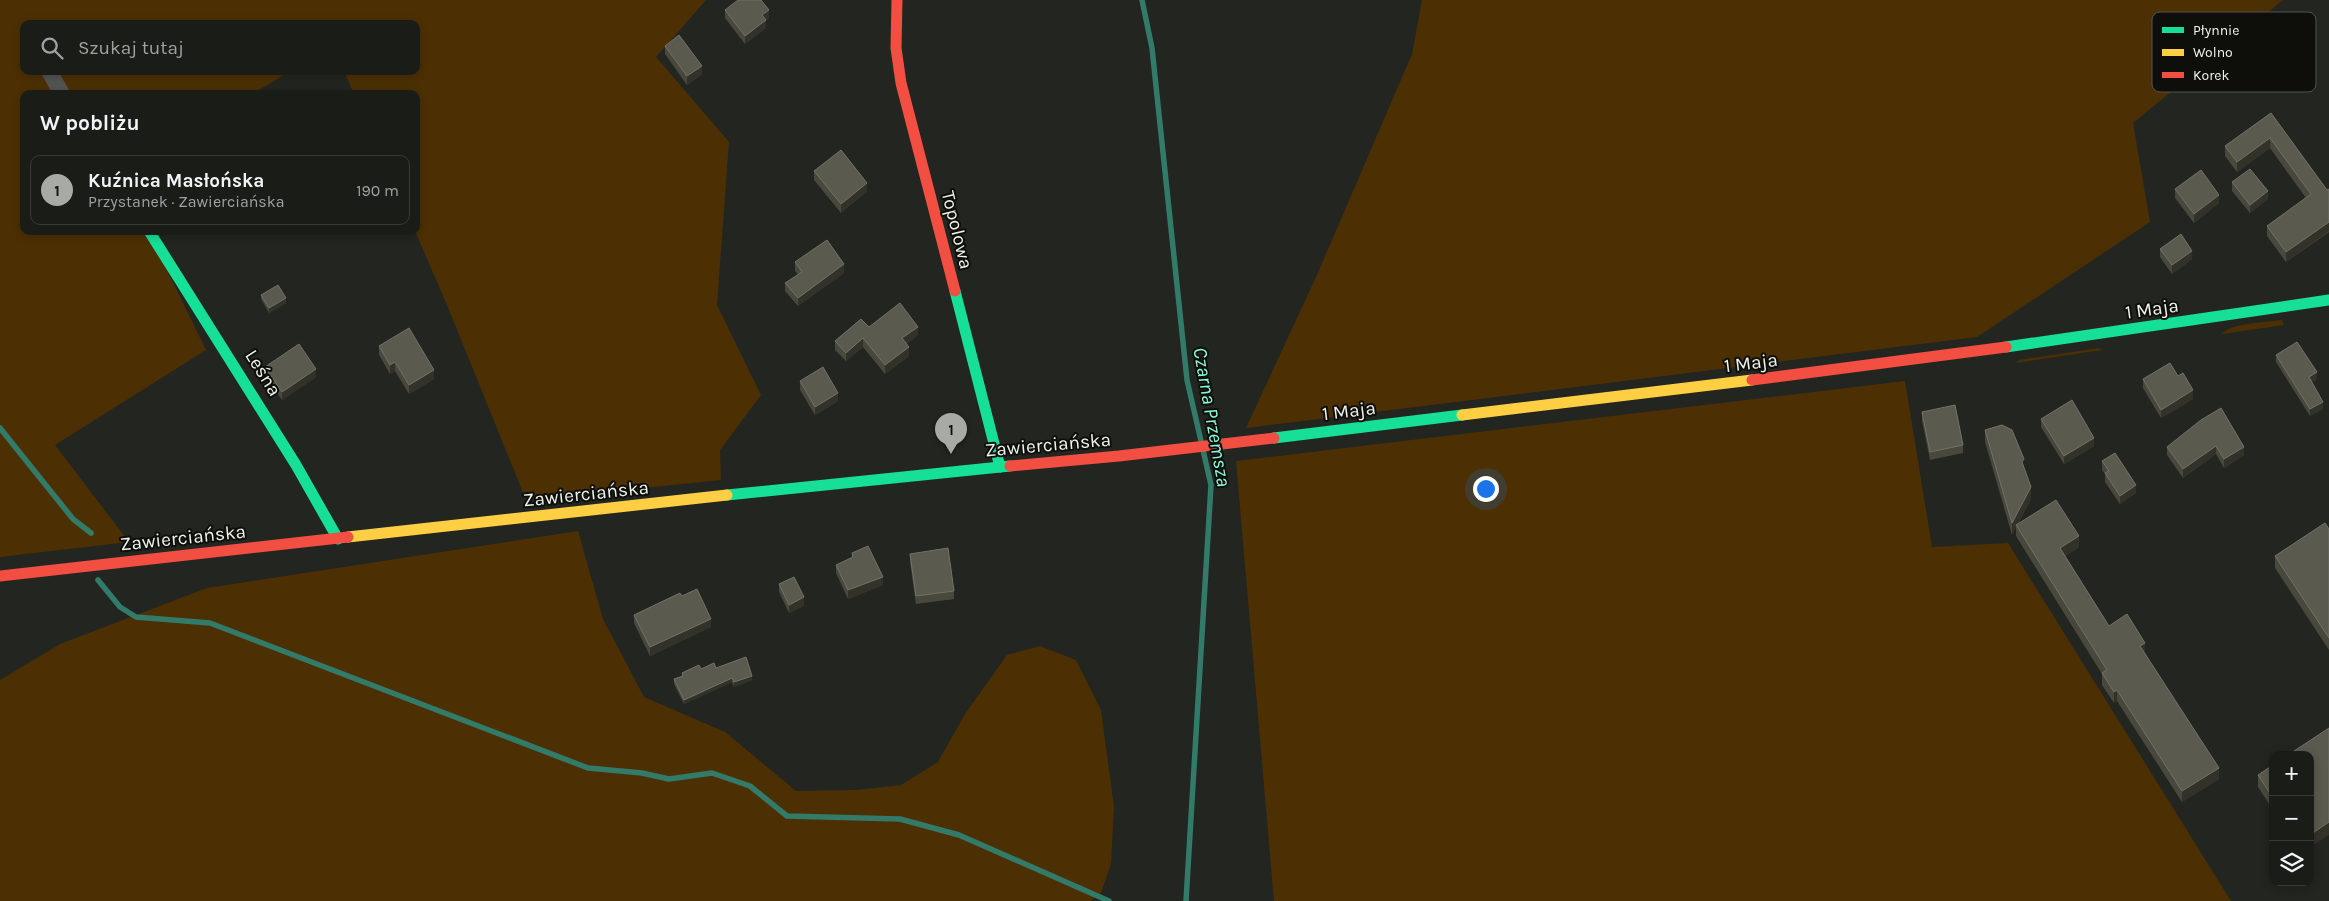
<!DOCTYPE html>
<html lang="pl">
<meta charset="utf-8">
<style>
:root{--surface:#1a1c18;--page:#232521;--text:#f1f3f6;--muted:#9fa1a2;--line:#383a37;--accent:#a8aaa5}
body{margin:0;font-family:Karla,sans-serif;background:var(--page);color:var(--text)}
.controls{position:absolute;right:15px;bottom:15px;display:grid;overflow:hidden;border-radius:10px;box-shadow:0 2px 8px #0003}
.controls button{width:45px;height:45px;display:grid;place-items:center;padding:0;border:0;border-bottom:1px solid var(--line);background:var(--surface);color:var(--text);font:25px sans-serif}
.you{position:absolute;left:1485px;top:488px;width:18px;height:18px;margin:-12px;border:4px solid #fff;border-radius:50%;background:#1a73e8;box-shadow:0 0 0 8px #1a73e833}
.badge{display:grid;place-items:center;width:32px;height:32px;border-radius:50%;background:var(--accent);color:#111;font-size:16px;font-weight:700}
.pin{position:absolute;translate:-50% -41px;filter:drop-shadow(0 1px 2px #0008)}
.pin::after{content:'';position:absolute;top:26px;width:18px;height:15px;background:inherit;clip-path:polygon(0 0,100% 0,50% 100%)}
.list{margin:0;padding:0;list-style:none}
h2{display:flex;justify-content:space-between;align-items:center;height:65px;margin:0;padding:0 20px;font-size:21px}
h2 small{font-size:16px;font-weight:400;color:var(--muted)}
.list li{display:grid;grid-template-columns:32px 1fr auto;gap:15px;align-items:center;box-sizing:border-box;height:70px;margin:0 10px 10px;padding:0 10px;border:1px solid var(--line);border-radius:10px}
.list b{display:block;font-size:19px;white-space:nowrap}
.list p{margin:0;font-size:16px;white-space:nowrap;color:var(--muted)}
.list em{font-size:16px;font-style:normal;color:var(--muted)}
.icon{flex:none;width:28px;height:28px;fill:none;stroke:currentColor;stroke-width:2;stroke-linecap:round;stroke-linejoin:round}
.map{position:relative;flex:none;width:2329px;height:901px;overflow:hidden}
.search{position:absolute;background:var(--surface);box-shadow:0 2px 8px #0003;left:20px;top:20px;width:400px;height:55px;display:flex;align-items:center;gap:12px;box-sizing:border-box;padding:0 18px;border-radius:10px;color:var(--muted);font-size:19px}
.panel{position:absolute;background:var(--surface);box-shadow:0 2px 8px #0003;left:20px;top:90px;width:400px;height:145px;border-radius:10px}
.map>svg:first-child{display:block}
.green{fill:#4c3004}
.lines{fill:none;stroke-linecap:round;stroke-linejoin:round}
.stream{stroke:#327b69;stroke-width:5.5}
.street{stroke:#525451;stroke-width:16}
.fast{stroke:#16e098;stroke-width:11}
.slow{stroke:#ffcf43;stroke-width:11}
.jam{stroke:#f24e42;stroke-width:11}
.wall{fill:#49483c}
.shaded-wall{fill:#323229}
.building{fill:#5b5a4f;stroke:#727268}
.labels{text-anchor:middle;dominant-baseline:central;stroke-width:4;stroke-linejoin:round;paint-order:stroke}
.street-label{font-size:19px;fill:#f0f2ed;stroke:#0e0f0b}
.water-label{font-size:20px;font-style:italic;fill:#88fadb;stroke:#0e0f0b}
.key{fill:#0e0f0b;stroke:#52534f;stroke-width:1}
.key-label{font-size:14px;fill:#f0f2ed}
</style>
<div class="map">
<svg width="2329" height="901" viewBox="0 0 2329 901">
<rect width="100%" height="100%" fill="#232520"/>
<g class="green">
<polygon points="0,0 706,0 656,57 729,142 717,305 761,395 720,450 721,480 526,500 447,305 415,231 416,94 354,94 344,71 416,71 416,24 24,24 24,71 291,71 252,94 24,94 24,231 148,231 206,350 55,445 129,542 0,557"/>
<polygon points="1422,0 2283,0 2133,123 2150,222 1977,337 1246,428 1317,275 1412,54"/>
<path d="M2282,320L2284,325L2222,334C2230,323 2267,322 2282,320Z"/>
<polygon points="2099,348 2102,350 2016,363 2019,360"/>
<polygon points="1905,381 1932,547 2008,543 2231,901 1274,901 1236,461"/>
<polygon points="578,531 603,619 644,697 725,732 796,791 857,790 901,785 938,762 965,714 1007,655 1040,646 1076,660 1101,710 1114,807 1111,864 1101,893 1091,901 0,901 0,680 60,644 207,588"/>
</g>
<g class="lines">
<g class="stream">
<polyline points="1142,0 1152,48 1187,380 1201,441"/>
<polyline points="0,428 73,519 91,533"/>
<polyline points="98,580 120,607 136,617 210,623 588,768 642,773 669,779 712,773 750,786 787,816 900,819 959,835 1109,901"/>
<polyline points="1186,901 1211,485 1203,450"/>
</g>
<polyline class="street" points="49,71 62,94"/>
<g class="fast">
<polyline points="149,231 296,465 338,539"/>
<polyline points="955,291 1000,467"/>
<polyline points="2006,347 2329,300"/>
<polyline points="1274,438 1462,415"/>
<polyline points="727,495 1010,466"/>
</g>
<g class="slow">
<polyline points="1462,415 1752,380"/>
<polyline points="348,537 727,495"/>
</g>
<g class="jam">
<polyline points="897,0 896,48 901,83 955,291"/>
<polyline points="1752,380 2006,347"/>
<polyline points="1010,466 1119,456 1274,438"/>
<polyline points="0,576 348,537"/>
</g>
</g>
<g class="wall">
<polygon points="725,10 769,18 766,20 766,28 745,44 725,18"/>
<polygon points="665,46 702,74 687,85 665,54"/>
<polygon points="2238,74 2264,80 2246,92 2238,78"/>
<polygon points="2271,113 2327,190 2329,189 2329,232 2286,262 2267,236 2267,226 2306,198 2270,148 2237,172 2225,156 2225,146"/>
<polygon points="814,171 867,191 841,213 814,180"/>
<polygon points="2232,182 2268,199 2250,213 2232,191"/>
<polygon points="2175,189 2219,203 2194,223 2175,198"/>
<polygon points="2160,249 2192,259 2172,274 2160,257"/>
<polygon points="795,262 844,273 798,306 785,291 785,283 798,275 795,271"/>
<polygon points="261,295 286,303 269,313 261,299"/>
<polygon points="869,327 918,335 906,344 909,356 885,374 863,347 846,361 835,350 835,341"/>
<polygon points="379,346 434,379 409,394 395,371 390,374 379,355"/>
<polygon points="2276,355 2317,379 2312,382 2323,409 2310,416 2276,362"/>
<polygon points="265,367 316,377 282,400 265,375"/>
<polygon points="2178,376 2193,399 2161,418 2143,388 2143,379"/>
<polygon points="800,381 838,401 815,415 800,390"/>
<polygon points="1922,412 1963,445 1963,453 1930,460 1922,421"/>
<polygon points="2041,419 2094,446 2064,464 2041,427"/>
<polygon points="2201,420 2244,455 2224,468 2216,454 2183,478 2167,455 2167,447"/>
<polygon points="1985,430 2024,467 2031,499 2018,524 2079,547 2065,556 2109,626 2145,653 2219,779 2182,802 2117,701 2114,703 2102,685 2102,674 2016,536 2016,527 2012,535 1985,442"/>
<polygon points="2102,461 2136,493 2120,504 2105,482 2105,474 2102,470"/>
<polygon points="2329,529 2329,650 2275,568 2275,556"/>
<polygon points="852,553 883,585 848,599 836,573 836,565 852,557"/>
<polygon points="910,554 954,591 954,599 916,604 910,562"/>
<polygon points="779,584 804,606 789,613 779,592"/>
<polygon points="682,596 711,627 650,656 634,623 634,615"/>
<polygon points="701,669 752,680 734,687 732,682 684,704 674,684 674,679 682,676 682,673"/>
<polygon points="2273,765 2273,810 2258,787 2258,775"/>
</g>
<g class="shaded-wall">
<polygon points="769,10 769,18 762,23 762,15"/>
<polygon points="766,20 766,28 745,44 745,36"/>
<polygon points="702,66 702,74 687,85 687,76"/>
<polygon points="2264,75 2264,80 2246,92 2246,87"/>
<polygon points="2270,138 2270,148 2237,172 2237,162"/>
<polygon points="867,183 867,191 841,213 841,204"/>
<polygon points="2268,191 2268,199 2250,213 2250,205"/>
<polygon points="2219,195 2219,203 2194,223 2194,214"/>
<polygon points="2329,222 2329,231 2286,262 2286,252"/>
<polygon points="2192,251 2192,259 2172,274 2172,265"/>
<polygon points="844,264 844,273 798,306 798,298"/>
<polygon points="286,298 286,303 269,313 269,308"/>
<polygon points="918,327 918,335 902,347 902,338"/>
<polygon points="863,338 863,347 846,361 846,353"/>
<polygon points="909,347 909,356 885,374 885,365"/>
<polygon points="395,362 395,371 390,374 390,365"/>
<polygon points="316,369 316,377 282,400 282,392"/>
<polygon points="434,370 434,379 409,394 409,385"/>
<polygon points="2317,372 2317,379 2309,384 2309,377"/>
<polygon points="2193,390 2193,399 2161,418 2161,410"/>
<polygon points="838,393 838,401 815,415 815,407"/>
<polygon points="2323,402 2323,409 2310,416 2310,409"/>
<polygon points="2094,438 2094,446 2064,464 2064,456"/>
<polygon points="2216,446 2216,454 2183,478 2183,469"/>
<polygon points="2244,447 2244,455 2224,468 2224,459"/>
<polygon points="2136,485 2136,493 2120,504 2120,496"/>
<polygon points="2031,487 2031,499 2017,526 2016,525 2016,527 2012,535 2012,523"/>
<polygon points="2079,536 2079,547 2060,559 2060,548"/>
<polygon points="883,577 883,585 848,599 848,590"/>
<polygon points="804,597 804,606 789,613 789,605"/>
<polygon points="711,619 711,627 650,656 650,647"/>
<polygon points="2145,643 2145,654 2140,646"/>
<polygon points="752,676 752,680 734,687 734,682"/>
<polygon points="732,678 732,682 684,704 684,700"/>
<polygon points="2117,690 2117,701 2114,703 2114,692"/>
<polygon points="2219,768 2219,779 2182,802 2182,791"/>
<polygon points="2329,822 2329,835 2310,847 2310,835"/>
</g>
<g class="building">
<polygon points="738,0 761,0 769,10 762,15 766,20 745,36 725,10"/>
<polygon points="679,35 702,66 687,76 665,46"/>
<polygon points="2271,113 2327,190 2329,189 2329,222 2286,252 2267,226 2311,194 2270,138 2237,162 2225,146"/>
<polygon points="841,150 867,183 841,204 814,171"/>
<polygon points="2250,169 2268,191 2250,205 2232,182"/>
<polygon points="2201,170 2219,195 2194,214 2175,189"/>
<polygon points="2181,234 2192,251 2172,265 2160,249"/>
<polygon points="827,240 844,264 798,298 785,283 802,272 795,262"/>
<polygon points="278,285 286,298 269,308 261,295"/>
<polygon points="900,303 918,327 902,338 909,347 885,365 863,338 846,353 835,341 861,319 869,327"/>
<polygon points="409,328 434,370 409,385 395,362 390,365 379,346"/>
<polygon points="2297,342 2317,372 2309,377 2323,402 2310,409 2276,355"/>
<polygon points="299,344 316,369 282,392 265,367"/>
<polygon points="2170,363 2178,376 2183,373 2193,390 2161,410 2143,379"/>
<polygon points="823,367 838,393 815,407 800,381"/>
<polygon points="2072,400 2094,438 2064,456 2041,419"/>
<polygon points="1955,405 1963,445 1930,452 1922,412"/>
<polygon points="2221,408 2244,447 2224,459 2216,446 2183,469 2167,447 2201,420"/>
<polygon points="2002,425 2012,430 2024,459 2022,462 2031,487 2012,523 1985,430"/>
<polygon points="2115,453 2136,485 2120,496 2105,473 2109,471 2102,461"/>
<polygon points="2056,500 2079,536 2060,548 2109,626 2127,614 2145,643 2140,646 2219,768 2182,791 2117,690 2114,692 2102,673 2107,670 2016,525"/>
<polygon points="2325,523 2329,529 2329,638 2275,556"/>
<polygon points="868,546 883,577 848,590 836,565 853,557 852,553"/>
<polygon points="948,548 954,591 916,596 910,554"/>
<polygon points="794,577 804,597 789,605 779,584"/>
<polygon points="697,589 711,619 650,647 634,615 680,593 682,596"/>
<polygon points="746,657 752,676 734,682 732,678 684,700 674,679 683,676 682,673 699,665 701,669 714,663 716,668"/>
<polygon points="2329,728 2329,822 2310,835 2310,755 2288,755"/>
<polygon points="2273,765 2273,798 2258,775"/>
</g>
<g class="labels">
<g class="street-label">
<text transform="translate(957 230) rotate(76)">Topolowa</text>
<text transform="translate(2152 309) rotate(-8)">1 Maja</text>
<text transform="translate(1751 363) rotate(-7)">1 Maja</text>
<text transform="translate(263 373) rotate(58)">Leśna</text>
<text transform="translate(1349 411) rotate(-7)">1 Maja</text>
<text transform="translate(1048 445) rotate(-5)">Zawierciańska</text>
<text transform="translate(586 494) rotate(-6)">Zawierciańska</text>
<text transform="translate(183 538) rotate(-6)">Zawierciańska</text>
</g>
<g class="water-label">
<text transform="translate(1212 417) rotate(80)">Czarna Przemsza</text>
</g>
</g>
<rect x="2152" y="12" width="164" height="80" rx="8" class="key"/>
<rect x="2162" y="27" width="22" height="6" fill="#16e098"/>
<rect x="2162" y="49" width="22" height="7" fill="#ffcf43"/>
<rect x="2162" y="72" width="22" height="6" fill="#f24e42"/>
<g class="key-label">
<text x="2193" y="35">Płynnie</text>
<text x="2193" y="57">Wolno</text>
<text x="2193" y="80">Korek</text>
</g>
</svg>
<div class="controls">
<button>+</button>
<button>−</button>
<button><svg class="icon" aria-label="layers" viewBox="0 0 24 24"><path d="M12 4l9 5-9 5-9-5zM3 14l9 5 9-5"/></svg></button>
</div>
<div class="you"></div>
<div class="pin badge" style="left:951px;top:454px">1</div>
<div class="search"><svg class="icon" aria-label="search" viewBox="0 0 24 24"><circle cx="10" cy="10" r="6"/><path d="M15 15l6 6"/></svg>Szukaj tutaj</div>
<section class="panel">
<h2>W pobliżu<small></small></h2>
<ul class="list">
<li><span class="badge">1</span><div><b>Kuźnica Masłońska</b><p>Przystanek · Zawierciańska</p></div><em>190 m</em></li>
</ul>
</section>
</div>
